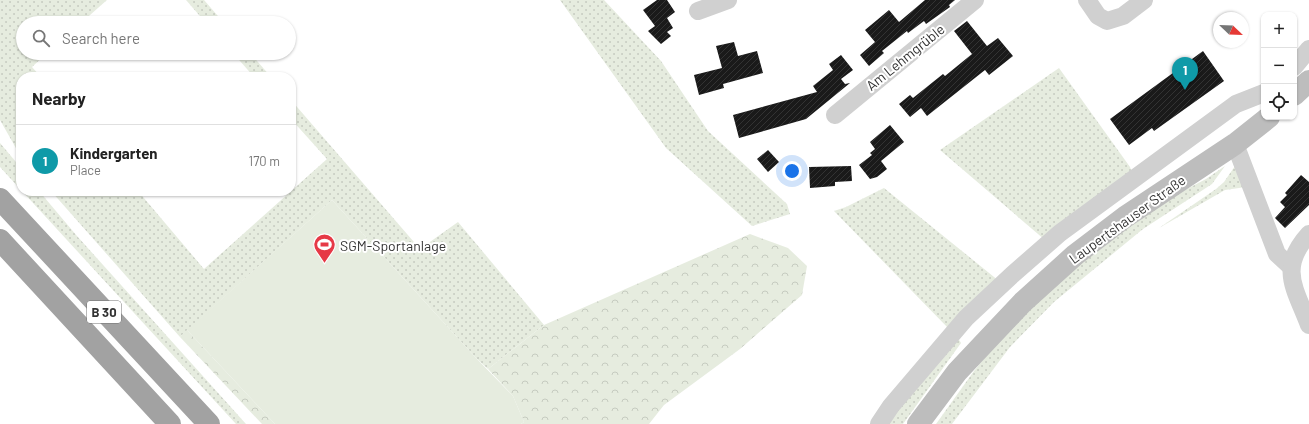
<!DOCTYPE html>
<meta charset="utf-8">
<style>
:root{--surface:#fff;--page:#f6f6f6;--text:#222;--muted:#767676;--line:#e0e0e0;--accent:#7c3aed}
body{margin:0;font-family:Barlow,sans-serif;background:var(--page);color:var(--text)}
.controls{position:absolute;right:12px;top:12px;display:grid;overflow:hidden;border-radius:8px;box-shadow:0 1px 3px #0004}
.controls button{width:36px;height:36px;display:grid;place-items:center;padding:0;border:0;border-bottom:1px solid var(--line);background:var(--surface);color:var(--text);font:20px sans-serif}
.compass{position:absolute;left:1213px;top:12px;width:36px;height:36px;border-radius:50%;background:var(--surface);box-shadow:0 1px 3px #0004;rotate:113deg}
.you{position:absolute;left:792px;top:171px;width:14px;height:14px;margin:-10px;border:3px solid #fff;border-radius:50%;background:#1a73e8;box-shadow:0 0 0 6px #1a73e833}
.badge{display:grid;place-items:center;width:26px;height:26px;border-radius:50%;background:var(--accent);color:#fff;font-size:13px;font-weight:700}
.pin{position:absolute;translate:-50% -33px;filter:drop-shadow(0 1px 2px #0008)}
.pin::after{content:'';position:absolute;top:21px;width:14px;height:12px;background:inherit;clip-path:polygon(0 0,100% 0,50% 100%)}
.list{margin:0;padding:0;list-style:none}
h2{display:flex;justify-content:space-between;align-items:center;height:52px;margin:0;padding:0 16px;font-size:17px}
h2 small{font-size:13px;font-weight:400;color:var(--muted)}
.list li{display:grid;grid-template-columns:26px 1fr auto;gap:12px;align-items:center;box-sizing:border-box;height:72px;padding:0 16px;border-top:1px solid var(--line)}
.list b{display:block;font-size:15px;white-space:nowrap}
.list p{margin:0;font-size:13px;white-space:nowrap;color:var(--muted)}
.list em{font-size:13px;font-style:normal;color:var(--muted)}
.icon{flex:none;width:22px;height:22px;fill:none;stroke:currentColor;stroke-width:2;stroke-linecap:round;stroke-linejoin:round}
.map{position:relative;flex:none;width:1309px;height:424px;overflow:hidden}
.search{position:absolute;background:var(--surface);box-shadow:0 1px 3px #0004;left:16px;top:16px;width:280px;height:44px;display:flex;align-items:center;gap:10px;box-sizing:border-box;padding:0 14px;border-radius:22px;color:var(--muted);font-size:15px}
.panel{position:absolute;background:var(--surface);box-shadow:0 1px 3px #0004;left:16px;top:72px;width:280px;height:124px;border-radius:16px}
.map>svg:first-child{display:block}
.grass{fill:url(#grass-dots)}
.forest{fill:url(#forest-crowns)}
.garden{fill:#e6ecdf}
.building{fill:url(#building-hatch)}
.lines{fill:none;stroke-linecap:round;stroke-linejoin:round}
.minor{stroke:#d0d0d0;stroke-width:18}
.secondary{stroke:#bdbdbd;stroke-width:22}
.trunk{stroke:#a2a2a2;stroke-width:22}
.labels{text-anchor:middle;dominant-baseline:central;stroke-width:4;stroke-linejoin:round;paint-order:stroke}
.shield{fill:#fff;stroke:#707070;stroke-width:1}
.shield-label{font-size:13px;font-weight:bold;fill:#333}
.street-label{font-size:14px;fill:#333;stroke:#fff}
.poi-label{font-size:14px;fill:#333;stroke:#fff;text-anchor:start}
</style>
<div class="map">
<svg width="1309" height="424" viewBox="0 0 1309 424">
<defs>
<pattern id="grass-dots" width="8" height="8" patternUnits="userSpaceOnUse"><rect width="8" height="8" fill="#e6ecdf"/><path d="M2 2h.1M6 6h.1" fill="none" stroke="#c6cbc0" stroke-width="1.8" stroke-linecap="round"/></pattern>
<pattern id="forest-crowns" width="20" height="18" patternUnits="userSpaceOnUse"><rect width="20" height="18" fill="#e6ecdf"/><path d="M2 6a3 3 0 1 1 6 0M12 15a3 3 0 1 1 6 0" fill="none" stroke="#c6cbc0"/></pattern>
<pattern id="building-hatch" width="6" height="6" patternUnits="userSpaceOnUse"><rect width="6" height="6" fill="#1a1a1a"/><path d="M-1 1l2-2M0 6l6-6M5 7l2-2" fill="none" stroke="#333"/></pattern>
</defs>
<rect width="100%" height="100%" fill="#fff"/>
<g class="grass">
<polygon points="0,0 107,0 81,23 23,23 23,53 47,53 32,67 41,77 21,77 21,157 0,120"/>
<polygon points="186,0 204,0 224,23 206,23"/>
<polygon points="560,0 604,0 661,61 708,131 787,204 790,214 752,226 666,148"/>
<polygon points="233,53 250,53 271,77 254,77"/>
<polygon points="1059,68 1130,167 1132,173 1045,240 940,150"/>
<polygon points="291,100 420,249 458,222 544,325 488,369 476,358 332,200 180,337 51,191 138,191 204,269 327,159 291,119"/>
<polygon points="0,143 21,168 21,190 0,167"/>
<polygon points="1225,166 1212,184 1143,229 1054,302 1010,347 952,424 936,424 974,371 1012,324 1055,283 1162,202 1206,179"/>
<polygon points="1235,166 1246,187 1225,190 1159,228 1216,189 1224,182"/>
<polygon points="884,188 999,281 949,329 834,211 846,207"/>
<polygon points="22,191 39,191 77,236 246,424 236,424"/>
<polygon points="956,335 961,343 903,424 885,424"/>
</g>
<g class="forest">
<polygon points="750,234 788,248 807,266 802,295 740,349 664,405 649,424 521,424 524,422 513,396 488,369 544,325"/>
<polygon points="187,330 275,424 262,424 180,337"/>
</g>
<polygon class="garden" points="332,200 476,358 513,396 524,422 521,424 275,424 187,330"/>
<g class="building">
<polygon points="657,0 667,0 675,12 667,18 673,28 667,32 671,36 661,44 648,31 655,26 643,10"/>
<polygon points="925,0 955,0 949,5 950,7 926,24 924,21 908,33 907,31 882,51 884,53 869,66 860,55 875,42 865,30 889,10 899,22"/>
<polygon points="967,21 987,46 998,38 1013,56 989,75 985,70 927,116 921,108 910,117 899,104 910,95 913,98 943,74 945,76 972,54 954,31"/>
<polygon points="734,42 738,56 757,51 763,73 723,84 724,88 699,95 694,75 722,68 716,46"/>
<polygon points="1203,51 1224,81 1154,131 1152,128 1129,145 1110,119"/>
<polygon points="841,55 853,70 841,79 845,84 850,83 806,119 739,138 733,115 817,92 813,86 833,70 829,64"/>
<polygon points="890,125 904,142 881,161 887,169 877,177 870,179 859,165 872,155 870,153 875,149 870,142"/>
<polygon points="768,150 779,162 768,172 757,159"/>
<polygon points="851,166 852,181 835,182 835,186 810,188 809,167"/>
<polygon points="1301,175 1309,182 1309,205 1285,228 1275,218 1285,207 1280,202 1287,195 1285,193"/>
</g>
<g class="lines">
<g class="minor">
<polyline points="1087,0 1098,16 1107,21 1123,16 1144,0"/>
<polyline points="698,11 728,0"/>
<polyline points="1294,67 1309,49"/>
<polyline points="835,115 975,0"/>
<polyline points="1235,144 1277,254 1290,266"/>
<path d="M1309,234C1278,268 1295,288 1309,325"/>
<polyline points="879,424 891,406 966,318 1012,275 1060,233 1236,104 1264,93"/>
</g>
<g class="secondary">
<polyline points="1294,95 1309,81"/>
<polyline points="918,424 957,372 1023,302 1075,255 1125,217 1235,144 1269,117"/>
</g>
<g class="trunk">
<polyline points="0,199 209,424"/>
<polyline points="0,240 170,424"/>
</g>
</g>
<defs>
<symbol id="stadium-pin" viewBox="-11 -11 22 30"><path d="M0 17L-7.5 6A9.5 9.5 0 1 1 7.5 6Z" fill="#e63946" stroke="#fff"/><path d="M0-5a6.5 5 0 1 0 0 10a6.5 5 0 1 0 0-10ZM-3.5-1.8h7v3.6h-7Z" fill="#fff"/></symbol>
</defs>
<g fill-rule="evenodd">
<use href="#stadium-pin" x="312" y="232" width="25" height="34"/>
</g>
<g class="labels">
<rect class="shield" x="87" y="301" width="34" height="22" rx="3"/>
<g class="shield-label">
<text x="104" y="312">B 30</text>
</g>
<g class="street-label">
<text transform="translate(905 57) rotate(-39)">Am Lehmgrüble</text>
<text transform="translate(1127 219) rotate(-36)">Laupertshauser Straße</text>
</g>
<g class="poi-label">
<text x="340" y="245">SGM-Sportanlage</text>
</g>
</g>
</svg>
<div class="controls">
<button>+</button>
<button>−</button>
<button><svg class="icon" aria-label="locate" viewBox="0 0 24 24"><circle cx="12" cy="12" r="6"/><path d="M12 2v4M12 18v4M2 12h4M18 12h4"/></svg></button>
</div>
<svg class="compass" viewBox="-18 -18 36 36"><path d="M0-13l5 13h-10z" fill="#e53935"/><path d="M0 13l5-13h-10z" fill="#767676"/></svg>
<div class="you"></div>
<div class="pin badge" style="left:1185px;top:90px;background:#0f9aa8">1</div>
<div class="search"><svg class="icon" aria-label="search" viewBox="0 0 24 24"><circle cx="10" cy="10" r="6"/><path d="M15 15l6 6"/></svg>Search here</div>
<section class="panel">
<h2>Nearby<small></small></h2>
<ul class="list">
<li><span class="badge" style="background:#0f9aa8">1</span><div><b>Kindergarten</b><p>Place</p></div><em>170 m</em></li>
</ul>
</section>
</div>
